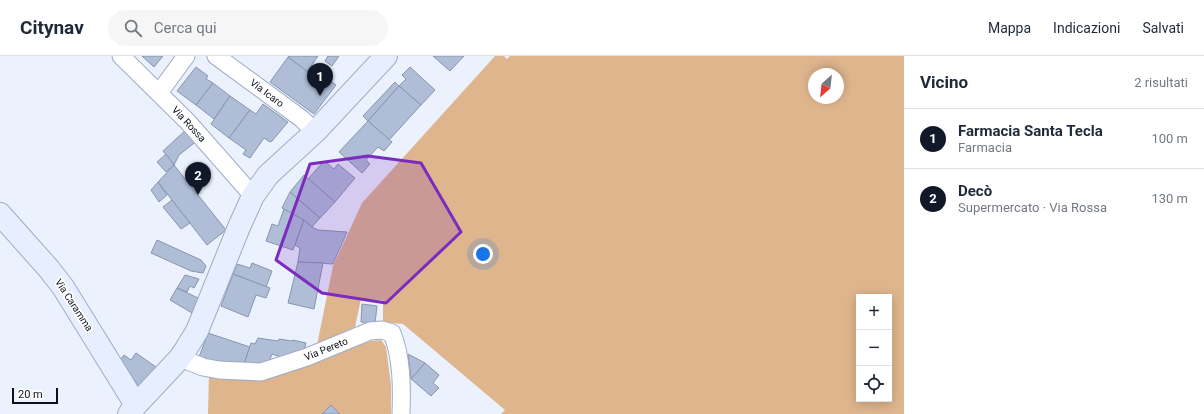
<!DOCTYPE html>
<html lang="it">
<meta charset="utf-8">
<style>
:root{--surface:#fff;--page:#f6f6f7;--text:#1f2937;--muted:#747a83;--line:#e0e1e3;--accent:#111827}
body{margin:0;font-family:Roboto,sans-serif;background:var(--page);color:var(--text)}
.controls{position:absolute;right:12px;bottom:12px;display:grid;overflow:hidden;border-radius:0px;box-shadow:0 2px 10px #0003}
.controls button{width:36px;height:36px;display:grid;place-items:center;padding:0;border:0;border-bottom:1px solid var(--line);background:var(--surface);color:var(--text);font:20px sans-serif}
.compass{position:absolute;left:808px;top:12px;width:36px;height:36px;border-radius:50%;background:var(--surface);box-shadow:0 2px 10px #0003;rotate:207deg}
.scale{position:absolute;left:12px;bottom:10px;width:46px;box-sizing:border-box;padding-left:4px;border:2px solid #0b1019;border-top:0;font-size:11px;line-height:14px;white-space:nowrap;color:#0b1019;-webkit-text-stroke:3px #fff;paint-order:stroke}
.you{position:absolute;left:483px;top:198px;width:14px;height:14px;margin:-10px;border:3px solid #fff;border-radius:50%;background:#1a73e8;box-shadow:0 0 0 6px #1a73e833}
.badge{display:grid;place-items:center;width:26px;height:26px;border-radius:50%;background:var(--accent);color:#fff;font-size:13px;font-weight:700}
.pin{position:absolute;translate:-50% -33px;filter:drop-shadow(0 1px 2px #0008)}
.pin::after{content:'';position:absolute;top:21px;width:14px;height:12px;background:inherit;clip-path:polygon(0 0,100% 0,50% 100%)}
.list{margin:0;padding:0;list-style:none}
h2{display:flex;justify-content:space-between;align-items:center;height:52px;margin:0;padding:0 16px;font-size:17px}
h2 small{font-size:13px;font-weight:400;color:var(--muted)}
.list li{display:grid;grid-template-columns:26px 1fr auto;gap:12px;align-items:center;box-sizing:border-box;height:60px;padding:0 16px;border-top:1px solid var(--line)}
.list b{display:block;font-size:15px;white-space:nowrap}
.list p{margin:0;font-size:13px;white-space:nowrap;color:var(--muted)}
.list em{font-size:13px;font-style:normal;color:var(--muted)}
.icon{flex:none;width:22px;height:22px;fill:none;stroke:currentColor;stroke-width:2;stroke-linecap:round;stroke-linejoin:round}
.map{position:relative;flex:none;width:904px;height:358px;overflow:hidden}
header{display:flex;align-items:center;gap:24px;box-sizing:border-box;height:56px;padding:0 20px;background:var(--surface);border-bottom:1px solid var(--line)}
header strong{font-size:19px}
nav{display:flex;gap:22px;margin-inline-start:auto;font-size:14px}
.search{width:280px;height:36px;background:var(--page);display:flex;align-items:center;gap:10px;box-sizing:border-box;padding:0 14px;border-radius:22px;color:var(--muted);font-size:15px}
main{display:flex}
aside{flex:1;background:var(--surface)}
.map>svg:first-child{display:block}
.forest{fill:#deb58d;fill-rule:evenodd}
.building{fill:#afbdd7;stroke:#8895ae}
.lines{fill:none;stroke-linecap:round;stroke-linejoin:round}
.street-casing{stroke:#9eacc6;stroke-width:19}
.secondary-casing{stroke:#9eacc6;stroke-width:24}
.street{stroke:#fff;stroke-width:17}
.secondary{stroke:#e7effe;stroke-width:22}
.marked{fill:#7b2cbf;fill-opacity:0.2;stroke:#7b2cbf;stroke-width:3;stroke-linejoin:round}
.labels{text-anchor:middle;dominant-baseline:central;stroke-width:3.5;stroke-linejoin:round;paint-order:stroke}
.street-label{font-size:10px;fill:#0b1019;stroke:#fff}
</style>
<header>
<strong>Citynav</strong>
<div class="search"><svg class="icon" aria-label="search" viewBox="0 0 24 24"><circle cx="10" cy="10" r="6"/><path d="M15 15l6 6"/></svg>Cerca qui</div>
<nav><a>Mappa</a><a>Indicazioni</a><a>Salvati</a></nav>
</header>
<main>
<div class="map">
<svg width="904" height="358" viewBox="0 0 904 358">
<rect width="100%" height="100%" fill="#ecf2fd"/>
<g class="forest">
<path d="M495,0H504L507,3L510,0H904V358H501L505,354L403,268L383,266V244L361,243L355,271L317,289L333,210L362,147ZM814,18H838V42H814ZM859,241H889V343H859Z"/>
<polygon points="381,284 386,291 391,329 391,358 208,358 209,317 307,307 371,285"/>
</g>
<g class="building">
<polygon points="142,0 163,0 154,11"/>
<polygon points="289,0 318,0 307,16 288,1"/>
<polygon points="328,0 339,0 332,10 325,5"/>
<polygon points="433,0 464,0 450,15"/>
<polygon points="288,1 312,19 315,14 336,29 314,58 270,26"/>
<polygon points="196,11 208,20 206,23 213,27 196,49 177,35"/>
<polygon points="410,11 435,34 421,49 399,30 406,23 402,19"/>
<polygon points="395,26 399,30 368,65 363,60"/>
<polygon points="213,27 230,40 214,63 196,49"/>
<polygon points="399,30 421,49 389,84 368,65"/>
<polygon points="230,40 250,54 229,82 211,68"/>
<polygon points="263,48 288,66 272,85 270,86 264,82 250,102 243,98 246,94 229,82 250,54 256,58"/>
<polygon points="368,65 392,86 384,95 378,91 366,104 370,108 362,117 339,96"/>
<polygon points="188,72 198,84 179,99 174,109 163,95"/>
<polygon points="166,98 174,109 166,116 157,106"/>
<polygon points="324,105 334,113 338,108 355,122 335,146 308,123"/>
<polygon points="174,109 226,174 207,189 158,126"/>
<polygon points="304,119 335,146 320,162 290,136"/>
<polygon points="158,126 167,139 159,146 151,134"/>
<polygon points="290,136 320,162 312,171 304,164 282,152"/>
<polygon points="172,144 190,167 181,173 163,151"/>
<polygon points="284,153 304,164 293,194 266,185 272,168 278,170"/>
<polygon points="304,164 312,171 318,174 347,176 333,208 298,206 300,192 295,189"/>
<polygon points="157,184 201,204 206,210 203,217 191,215 151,197"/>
<polygon points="298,206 323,207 314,253 288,247"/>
<polygon points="252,207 272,215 266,231 233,218 237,208 250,212"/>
<polygon points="233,218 270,232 266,242 256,239 248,261 221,250"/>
<polygon points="185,219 199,223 194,232 190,230 187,236 177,232"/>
<polygon points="177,232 198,242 192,257 170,244"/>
<polygon points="362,248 377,250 375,267 361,266"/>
<polygon points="208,277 250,291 243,311 224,309 199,301"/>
<polygon points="258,282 278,285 279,283 292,285 293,284 306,287 303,299 287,303 272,298 267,311 243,311 251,287 255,288"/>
<polygon points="136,297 156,311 140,332 120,304 124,299 131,304"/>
<polygon points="408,298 425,307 411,323"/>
<polygon points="425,307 439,319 433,327 439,332 431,340 411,323"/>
<polygon points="331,349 340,358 322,358"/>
</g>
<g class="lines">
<defs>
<g id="street">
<polyline points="121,0 188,66 253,140"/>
<polyline points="216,0 302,63 315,76"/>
<polyline points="159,37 186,0"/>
<path d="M180,302L203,311L219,314L261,316L307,301L370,275L382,274L392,277C402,302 402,331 401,358"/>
</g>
<g id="secondary">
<polyline points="0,158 49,213 63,231 136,349"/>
<polyline points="129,358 136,349 180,302 186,293 197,275 239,171 253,140 268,119 315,76 386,0"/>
</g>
</defs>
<use href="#street" class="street-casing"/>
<use href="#secondary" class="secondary-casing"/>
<use href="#street" class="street"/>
<use href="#secondary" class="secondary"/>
</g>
<path class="marked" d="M368,100L421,107L461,176L386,247L322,237L276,204L310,108Z"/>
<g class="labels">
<g class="street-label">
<text transform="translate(267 37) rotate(37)">Via Icaro</text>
<text transform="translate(189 68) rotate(47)">Via Rossa</text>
<text transform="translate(74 249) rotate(57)">Via Caramma</text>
<text transform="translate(326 293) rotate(-22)">Via Pereto</text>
</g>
</g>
</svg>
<div class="controls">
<button>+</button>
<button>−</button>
<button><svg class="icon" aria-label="locate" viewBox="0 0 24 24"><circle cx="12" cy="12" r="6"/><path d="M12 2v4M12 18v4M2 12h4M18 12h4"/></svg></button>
</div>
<svg class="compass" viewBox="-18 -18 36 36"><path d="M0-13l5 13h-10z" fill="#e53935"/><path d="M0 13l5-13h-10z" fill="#747a83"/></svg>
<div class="scale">20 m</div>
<div class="you"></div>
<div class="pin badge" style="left:320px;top:40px">1</div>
<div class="pin badge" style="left:198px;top:139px">2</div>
</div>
<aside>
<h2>Vicino<small>2 risultati</small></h2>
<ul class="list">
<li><span class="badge">1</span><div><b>Farmacia Santa Tecla</b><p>Farmacia</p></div><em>100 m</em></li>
<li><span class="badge">2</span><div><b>Decò</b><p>Supermercato · Via Rossa</p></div><em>130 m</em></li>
</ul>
</aside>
</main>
